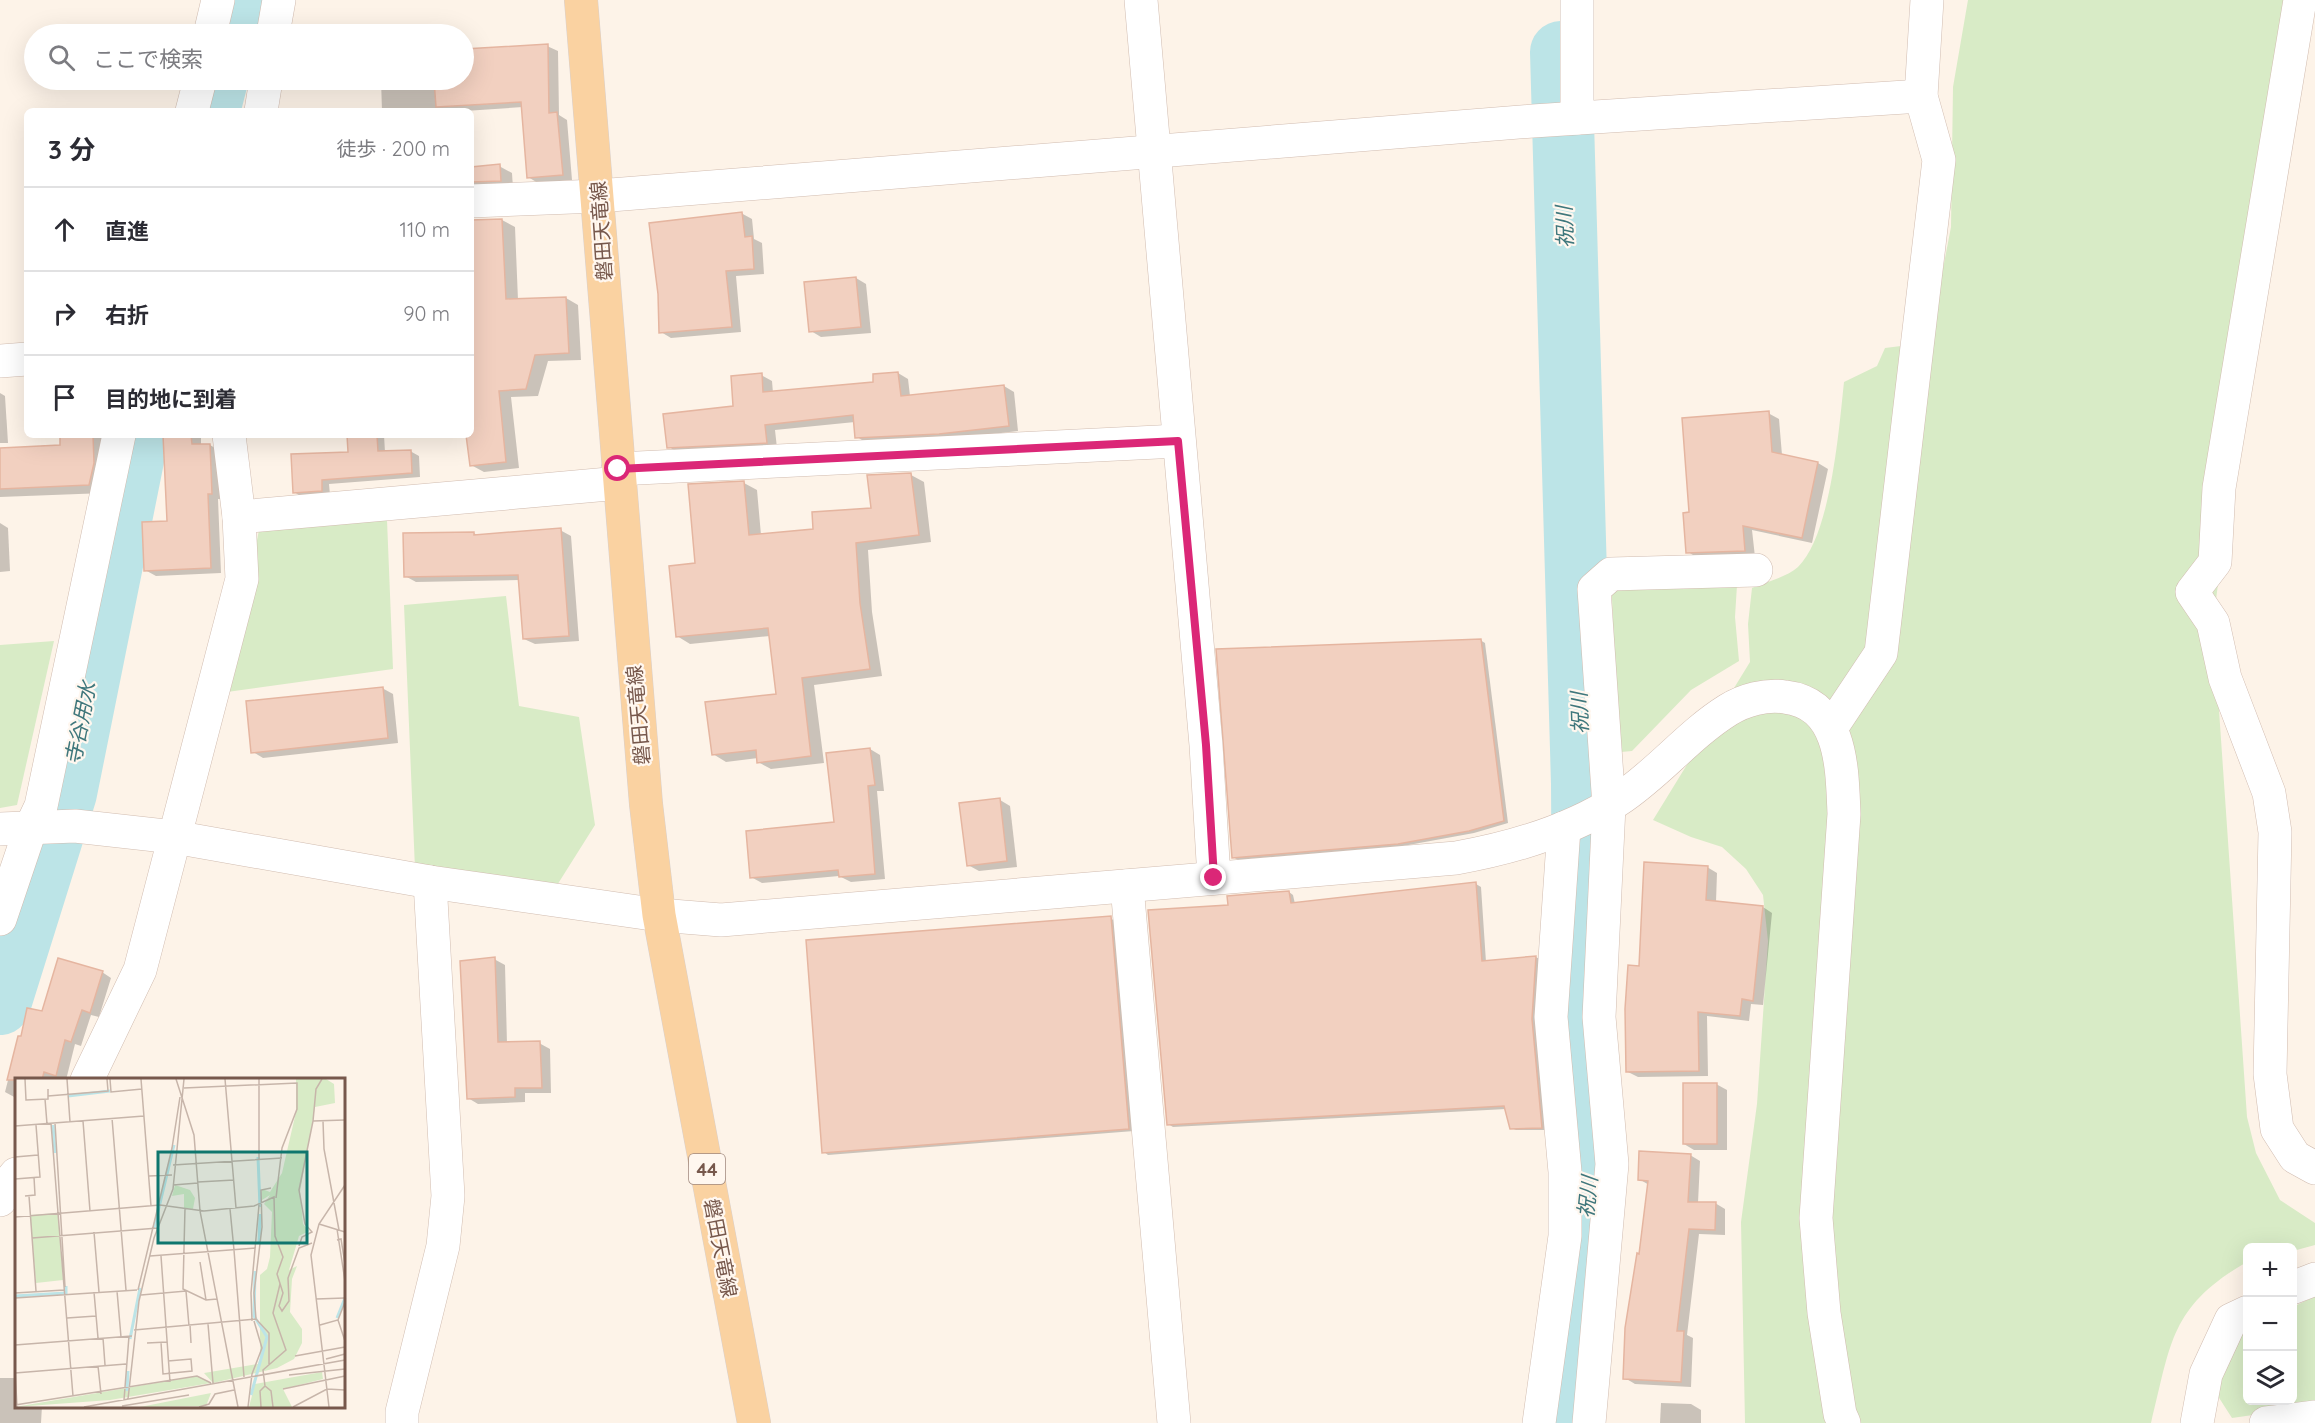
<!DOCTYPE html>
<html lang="ja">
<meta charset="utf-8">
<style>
:root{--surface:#fff;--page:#f7f7f7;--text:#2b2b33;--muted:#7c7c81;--line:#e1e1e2}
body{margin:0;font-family:Quicksand,"Noto Sans JP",sans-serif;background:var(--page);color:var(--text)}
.controls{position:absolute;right:18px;bottom:18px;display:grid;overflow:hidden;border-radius:9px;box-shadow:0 6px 24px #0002}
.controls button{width:54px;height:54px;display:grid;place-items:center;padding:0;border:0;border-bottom:2px solid var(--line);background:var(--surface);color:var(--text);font:30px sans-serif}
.stop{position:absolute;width:18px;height:18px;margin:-14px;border:4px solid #db2777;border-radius:50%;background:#fff}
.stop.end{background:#db2777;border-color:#fff;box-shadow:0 2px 6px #0008}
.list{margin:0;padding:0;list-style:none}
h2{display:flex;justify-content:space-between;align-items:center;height:78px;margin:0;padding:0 24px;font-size:26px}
h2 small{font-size:20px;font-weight:400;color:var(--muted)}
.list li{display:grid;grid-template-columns:39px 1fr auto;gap:18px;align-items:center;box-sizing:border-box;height:84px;padding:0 24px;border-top:2px solid var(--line)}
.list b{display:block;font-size:22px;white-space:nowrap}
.list em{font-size:20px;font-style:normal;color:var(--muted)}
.icon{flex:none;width:33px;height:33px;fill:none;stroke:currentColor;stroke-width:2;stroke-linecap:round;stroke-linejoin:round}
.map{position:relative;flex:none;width:2315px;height:1423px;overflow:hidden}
.search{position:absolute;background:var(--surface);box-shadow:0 6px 24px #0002;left:24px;top:24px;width:450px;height:66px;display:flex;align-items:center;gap:15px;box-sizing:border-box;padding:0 21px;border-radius:33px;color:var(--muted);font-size:22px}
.panel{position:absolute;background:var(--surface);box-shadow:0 6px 24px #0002;left:24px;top:108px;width:450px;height:330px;border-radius:9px}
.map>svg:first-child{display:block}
.green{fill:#d8ebc6}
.shadow{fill:#0003}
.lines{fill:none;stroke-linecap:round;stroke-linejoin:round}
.river{stroke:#bce4e7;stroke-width:62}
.building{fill:#f2d0c0;stroke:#e5b5a0;stroke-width:1.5}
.minor-casing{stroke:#d1bcb0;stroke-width:34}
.major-casing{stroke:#d9d0cd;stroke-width:34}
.minor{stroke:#fff;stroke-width:33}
.major{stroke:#fad2a1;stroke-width:33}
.route{stroke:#db2777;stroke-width:8}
.labels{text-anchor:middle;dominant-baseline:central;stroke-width:4.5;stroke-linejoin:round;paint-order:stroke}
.shield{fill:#fff7ef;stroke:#a0887d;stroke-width:1.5}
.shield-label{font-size:18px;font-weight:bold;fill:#77584c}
.street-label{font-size:20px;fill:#77584c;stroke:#fff7ef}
.water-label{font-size:21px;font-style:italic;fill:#3f777c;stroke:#fff7ef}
.inset-river{fill:none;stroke:#bce4e7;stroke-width:3}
.inset-road{fill:none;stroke:#c7b5aa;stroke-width:1.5}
.view{fill:#0f766e;fill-opacity:0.15;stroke:#0f766e;stroke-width:3}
.inset-edge{fill:none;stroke:#77584c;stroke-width:3}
</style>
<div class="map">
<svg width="2315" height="1423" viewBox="0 0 2315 1423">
<rect width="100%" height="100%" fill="#fdf3e8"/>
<g class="green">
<path d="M1968,0H2293L2213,623L2247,1117L2256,1153L2280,1200L2315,1223V1245L2293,1251L2292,1248H2248L2247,1262C2170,1306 2171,1343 2151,1423H1745L1741,1222L1757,1104L1768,941L1763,895L1746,869L1722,847L1691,837L1653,820L1750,662L1748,624L1752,588C1766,582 1787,577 1798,567C1831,535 1839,428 1844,382L1877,366L1885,348L1901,346L1936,305L1951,227L1953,87Z"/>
<polygon points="387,520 393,669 227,692 260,525"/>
<polygon points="1611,574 1737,585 1735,617 1739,661 1691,690 1632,751 1621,752 1617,723"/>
<polygon points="506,596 519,706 579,717 595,825 554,890 415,869 404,605"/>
<polygon points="54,641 17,805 0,808 0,645"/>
<polygon points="2315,1296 2315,1406 2232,1418 2214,1390 2239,1332 2247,1328 2248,1400 2292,1400 2293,1307"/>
</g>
<g class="shadow">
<polygon points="316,33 340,34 316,34"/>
<polygon points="547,46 558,51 559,115 567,120 572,180 538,183 528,177 523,107 465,111 382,111 381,80 464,80 464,51"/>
<polygon points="499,166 512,173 513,188 471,195 471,168"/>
<polygon points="741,213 752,219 754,239 762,243 764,274 736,276 741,332 671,338 661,332"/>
<polygon points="502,220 515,227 518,300 566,298 578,305 581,360 548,361 538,396 511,397 519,468 484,472 471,465 468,435 471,435 471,221"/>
<polygon points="856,278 866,284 871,333 821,337 811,331"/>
<polygon points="898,373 908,379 910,396 1004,386 1014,392 1018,431 950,439 867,443 857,437 855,422 775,430 777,448 679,453 669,447 734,407 761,375 772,381 773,393 875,383 874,376"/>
<polygon points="0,393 5,396 8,443 0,443"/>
<polygon points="1768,413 1779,419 1782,455 1818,463 1828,469 1812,543 1752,530 1755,557 1698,558 1688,552 1691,514"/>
<polygon points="62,435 107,435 105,493 0,497 0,449 62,446"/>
<polygon points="165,435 201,435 201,445 210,445 220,451 222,499 218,499 221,573 156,576 145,570 169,523"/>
<polygon points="349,435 384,435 385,452 410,451 419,456 420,477 329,484 330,495 302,497 294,492 350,454"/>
<polygon points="911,475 924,482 931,542 868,550 872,612 882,676 814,685 824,763 771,769 758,762 758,758 726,762 713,754 778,695 770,636 690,644 677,636 696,564 744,483 757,490 761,535 815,531 873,510"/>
<polygon points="0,523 8,528 10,571 0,572"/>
<polygon points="560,530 571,536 579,641 535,644 524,639 520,580 416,582 405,576 474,533 478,536"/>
<polygon points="1480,640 1485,643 1508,823 1474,833 1403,846 1238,860 1233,857"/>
<polygon points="382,688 393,694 398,743 263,758 253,752"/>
<polygon points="870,749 880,755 884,791 877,791 885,879 851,882 839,876 762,883 751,877 836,823"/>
<polygon points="1000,800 1010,806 1017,867 979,871 968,865"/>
<polygon points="1707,867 1717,873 1716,902 1763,907 1772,913 1763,1005 1751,1004 1749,1021 1707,1016 1708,1076 1638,1077 1628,1072 1641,967"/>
<polygon points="1476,884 1481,887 1486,962 1536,957 1541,960 1546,1130 1516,1130 1511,1128 1506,1109 1173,1127 1168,1124 1229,906 1289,892 1293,895 1295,904"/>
<polygon points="1110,918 1115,921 1134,1131 828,1155 824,1152"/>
<polygon points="494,959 505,965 507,1044 539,1043 550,1049 551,1093 525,1093 525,1102 478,1104 468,1098"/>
<polygon points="102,972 111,978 99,1017 91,1015 81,1046 75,1044 66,1080 53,1077 53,1080 16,1080 16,1098 5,1092 19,1037 22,1038 43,1013"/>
<polygon points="1716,1084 1727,1090 1727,1150 1694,1150 1684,1144"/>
<polygon points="1690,1155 1700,1161 1698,1203 1715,1203 1725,1209 1725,1235 1699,1234 1687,1335 1693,1338 1691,1387 1635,1384 1625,1378 1649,1185 1639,1179"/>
<polygon points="0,1378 16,1378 16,1406 42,1406 41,1423 0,1423"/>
<polygon points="1661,1403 1691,1404 1701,1410 1701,1423 1660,1423"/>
</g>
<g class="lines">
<g class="river">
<polyline points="227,34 235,0"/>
<polyline points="1561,52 1582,784 1583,944 1574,1021 1590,1163 1564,1423"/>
<polyline points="209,111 217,80"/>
<polyline points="0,1004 66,793 138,435"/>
</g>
</g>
<g class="building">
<polygon points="548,44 549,113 557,112 563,175 527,178 521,102 436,107 434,80 464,80 464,49"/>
<polygon points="500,164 501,181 471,182 471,167"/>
<polygon points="742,212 745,237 752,236 754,269 726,271 732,327 659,333 658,294 649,223"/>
<polygon points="502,219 506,299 566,297 569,353 535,355 526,389 499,391 506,462 470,466 466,435 471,435 471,220"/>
<polygon points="856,277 861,327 809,332 804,282"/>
<polygon points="898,372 901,396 1004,385 1009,426 939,434 855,438 853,415 765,425 767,443 667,448 663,414 733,406 731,376 762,373 763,392 873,382 873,374"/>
<polygon points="1769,411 1772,452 1818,462 1802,538 1743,526 1745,551 1686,553 1683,513 1689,512 1682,418"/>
<polygon points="60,435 93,435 94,463 89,485 0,489 0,448 60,445"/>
<polygon points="163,435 191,435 192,444 210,444 212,494 208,494 211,568 144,571 142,522 167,521"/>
<polygon points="347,435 377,435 378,451 411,450 412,473 322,480 322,491 293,493 291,454 348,452"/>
<polygon points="911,473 919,535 856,543 860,603 870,669 802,678 811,756 757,763 756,750 712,755 705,702 776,694 768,628 676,637 669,566 695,563 688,484 744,481 749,535 813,529 812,512 871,508 867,475"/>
<polygon points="561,528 569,636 523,639 518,575 404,577 403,533 474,532 474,535"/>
<polygon points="1481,639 1504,821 1469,831 1398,844 1232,858 1216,649"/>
<polygon points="383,687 388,738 251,753 246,701"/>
<polygon points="870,748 875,785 868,786 875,874 839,877 838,870 750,878 746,831 834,822 826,753"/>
<polygon points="1000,798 1007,861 967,866 959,803"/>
<polygon points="1644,862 1708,866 1706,900 1763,906 1753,1001 1742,999 1740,1016 1698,1012 1699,1071 1626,1072 1625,1009 1628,965 1639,966"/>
<polygon points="1476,882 1482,961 1536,956 1532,1019 1542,1128 1510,1129 1504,1106 1167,1125 1148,910 1228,905 1227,896 1289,891 1291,903"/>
<polygon points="1111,916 1129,1129 822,1153 806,940"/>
<polygon points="495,957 498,1042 540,1041 542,1088 515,1088 515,1097 467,1099 460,961"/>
<polygon points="58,958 103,971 90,1013 82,1010 71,1042 65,1040 56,1076 44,1072 42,1080 7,1080 18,1036 21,1036 27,1008 42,1011"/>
<rect x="1683" y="1083" width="34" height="61"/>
<polygon points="1639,1151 1691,1154 1688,1202 1716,1202 1715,1230 1689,1229 1677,1331 1684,1331 1681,1382 1623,1379 1625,1328 1637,1253 1639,1254 1648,1181 1638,1180"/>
</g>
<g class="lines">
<defs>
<g id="minor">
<polyline points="1141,0 1206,745 1214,878"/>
<polyline points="2300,0 2219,488 2215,562 2192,592 2213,623 2225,678 2269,793 2275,832 2270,1074 2277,1129 2295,1157 2315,1168"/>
<polyline points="210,34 218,0"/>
<polyline points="273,34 279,0"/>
<polyline points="192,111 200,80"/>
<polyline points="261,111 266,80"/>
<polyline points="1577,118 1577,0"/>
<polyline points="471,201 598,196 1533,121 1921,96"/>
<polyline points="0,361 27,359"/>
<polyline points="618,469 1178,441"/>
<polyline points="239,517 620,483"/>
<polyline points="1831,728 1881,653 1939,160 1921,96 1927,0"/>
<path d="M0,829L75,826L174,837L430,882L659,915L721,920L1456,858C1512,848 1570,831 1618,800C1658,774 1688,735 1728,710C1744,700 1766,694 1785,697C1843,704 1842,769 1844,814L1816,1218L1824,1313L1840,1414L1844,1423"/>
<polyline points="1127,886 1174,1423"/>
<polyline points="0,919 31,827 41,806 119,435"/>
<polyline points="87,1080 140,970 242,579 239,517 229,435"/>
<polyline points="0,1200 4,1189 16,1174"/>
<polyline points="2292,1288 2315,1279"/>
<polyline points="402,1423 402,1412 443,1246 448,1196 430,882"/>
<polyline points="1539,1423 1565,1236 1565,1172 1551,1017 1564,828"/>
<polyline points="1589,1423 1612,1164 1599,1017 1609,806 1594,589 1611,574 1756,570"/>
<polyline points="2197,1423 2206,1374 2231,1320 2248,1312"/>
<polyline points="2266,1423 2315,1417"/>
</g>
<polyline id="major" points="581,0 646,804 659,915 754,1423"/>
</defs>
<use href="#minor" class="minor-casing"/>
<use href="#major" class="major-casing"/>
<use href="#minor" class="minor"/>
<use href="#major" class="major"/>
</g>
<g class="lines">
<polyline class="route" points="618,469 1178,441 1206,745 1214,878"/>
</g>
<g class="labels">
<rect class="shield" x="689" y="1154" width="36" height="30" rx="4.5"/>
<g class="shield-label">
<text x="707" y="1169">44</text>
</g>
<g class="street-label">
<text transform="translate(601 231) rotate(-94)">磐田天竜線</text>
<text transform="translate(638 715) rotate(-95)">磐田天竜線</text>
<text transform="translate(721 1248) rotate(79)">磐田天竜線</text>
</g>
<g class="water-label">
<text transform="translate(1564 227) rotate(-92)">祝川</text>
<text transform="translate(1579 713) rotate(-92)">祝川</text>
<text transform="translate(80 723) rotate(-79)">寺谷用水</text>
<text transform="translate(1587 1197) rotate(-84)">祝川</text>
</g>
</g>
<g transform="translate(15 1078)">
<rect width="330" height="330" fill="#fdf3e8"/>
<path d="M281,1H311L319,6L320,25L300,29L285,114L288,146L294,153L284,158L274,192L282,188L277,201L275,234L287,251V265L279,281L262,290L198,305L189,295L243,286L245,280V197L252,191L255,179L257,134L249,126L255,117L247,122V111L255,114L267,95L281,34ZM160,107L175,112L180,120L178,131L169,130V116L157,118ZM43,135L48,202L21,205L15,137ZM307,294L308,301L268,311L277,329H234L240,306ZM182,298L196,305L95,322L0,329ZM196,315L191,328L125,329Z" fill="#d8ebc6"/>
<path class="inset-river" d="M53,18L95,13M38,47L40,75M243,79L245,129M139,150L159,67M244,165L245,136M0,218L51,215V208M322,240L330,220M115,261L125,210M112,313L113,293M236,317L252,259L239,238L240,193"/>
<path class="inset-road" d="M10,1L11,22L33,21V11M52,1L55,44M95,1L96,14L127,11M126,1L136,128M161,1L179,57L185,133L223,329M210,1L221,130M244,1V81M169,10L282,5V31L267,70L261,120M33,18L93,13L92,1M30,21L32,46M97,40L111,212M68,43L75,133M298,43L301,11L307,1M308,43L309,71L324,152M36,45L43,135M40,45L50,209M0,48L129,38M0,79L23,77M158,87L267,80M134,98L157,97M0,101L25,99L21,47M183,104L219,102M158,107L183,105M10,118L20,117L19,99M14,118L21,213M170,130L168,211L191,222L202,221M215,131L219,172M43,135L58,318M0,139L145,127L189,133L239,128L259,119L260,158L268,179L262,196L268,215L264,228L267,233L274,223L273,200L284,170L297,165M304,146L330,154M322,151L330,203M79,154L84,214M17,160L143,150M322,162L326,161L330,186M284,168L287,159L297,154L290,146L284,112L298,43L330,42M219,172L229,299M135,178L241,170M146,178L155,304M185,184L191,222M123,212L157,70L165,19M102,213L106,259M79,214L83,260M0,215L49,212M126,217L171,213L174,248M0,220L122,212M301,221L330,220M52,240L81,238M323,242L330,263M237,243L236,215L244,127M193,246L198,305M175,247L176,265M305,247L323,242L330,224M119,252L241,241M88,260L90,287M146,264L148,296L177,293L176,281L153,283M132,265L152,264M0,267L117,258M280,278L330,269M311,281L330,276M254,286V255L241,241L239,215L247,149L246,112L256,110M83,288L86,316M0,290L2,329M0,295L111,286M274,297L330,291M250,308L248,292L271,272L258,235L265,206M268,311L330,298M113,321L124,223L139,160L158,111L169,1M109,322L114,258M0,327L182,298L196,305M107,328L174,317M69,329L330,282M184,329L194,326L200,316L219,312M233,329L237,296L247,270L239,243M246,329L245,313L250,308L256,313L258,329M278,329L312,311L330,312M314,329L296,177L304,146L330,107"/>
<path class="view" d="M143,74H292V165H143Z"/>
<rect width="330" height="330" class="inset-edge"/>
</g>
</svg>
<div class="controls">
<button>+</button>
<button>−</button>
<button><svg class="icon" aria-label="layers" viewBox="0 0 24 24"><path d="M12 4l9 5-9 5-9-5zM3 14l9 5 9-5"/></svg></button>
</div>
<div class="stop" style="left:618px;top:469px"></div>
<div class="stop end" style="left:1214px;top:878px"></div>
<div class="search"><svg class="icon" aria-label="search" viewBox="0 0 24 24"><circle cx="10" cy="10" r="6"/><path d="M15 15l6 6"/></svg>ここで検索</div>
<section class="panel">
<h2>3 分<small>徒歩 · 200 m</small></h2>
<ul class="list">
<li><svg class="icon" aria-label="ahead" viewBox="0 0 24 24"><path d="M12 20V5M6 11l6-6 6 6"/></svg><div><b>直進</b></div><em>110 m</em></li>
<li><svg class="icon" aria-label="right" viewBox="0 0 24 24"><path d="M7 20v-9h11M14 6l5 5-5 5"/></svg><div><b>右折</b></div><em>90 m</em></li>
<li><svg class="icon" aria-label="arrive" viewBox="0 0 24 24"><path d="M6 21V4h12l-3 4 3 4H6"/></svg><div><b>目的地に到着</b></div></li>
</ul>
</section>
</div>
